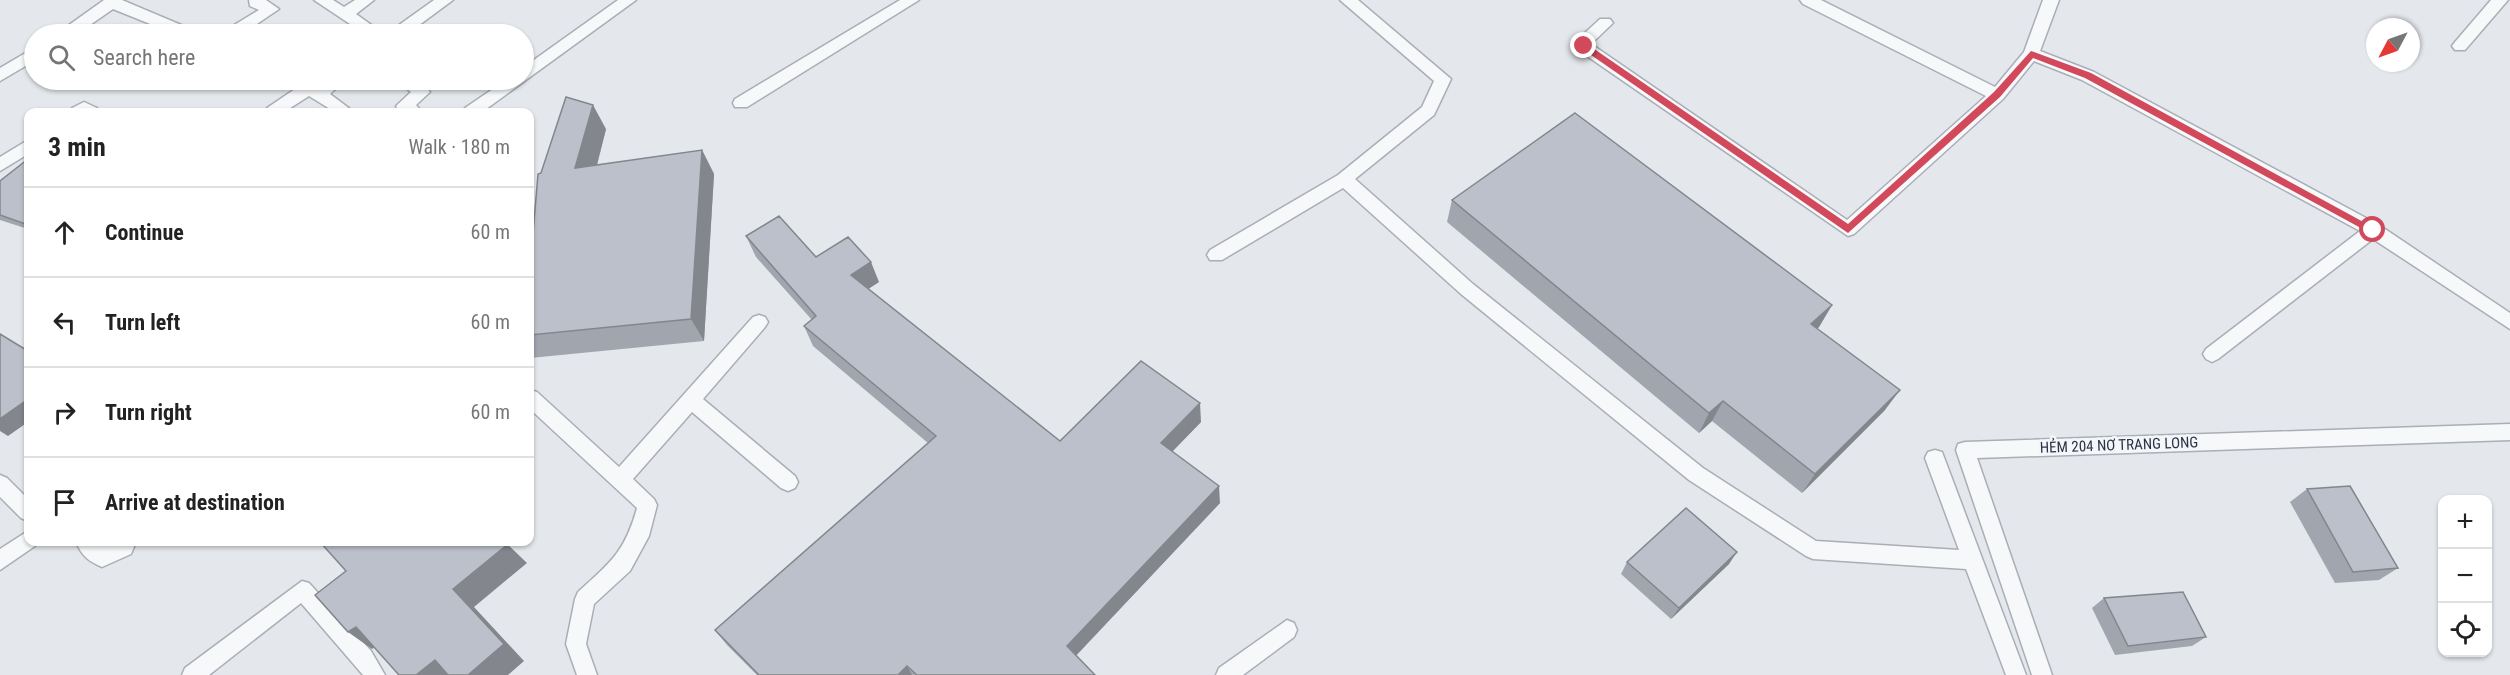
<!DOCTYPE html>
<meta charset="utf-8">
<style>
:root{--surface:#fff;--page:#f2f2f2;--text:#222;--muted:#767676;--line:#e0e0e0}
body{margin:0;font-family:"Roboto Condensed",sans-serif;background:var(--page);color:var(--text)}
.controls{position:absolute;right:18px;bottom:18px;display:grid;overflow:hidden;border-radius:12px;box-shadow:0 2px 4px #0004}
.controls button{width:54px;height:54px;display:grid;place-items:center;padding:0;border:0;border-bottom:2px solid var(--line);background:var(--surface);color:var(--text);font:30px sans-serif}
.compass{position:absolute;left:2366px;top:18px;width:54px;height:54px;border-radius:50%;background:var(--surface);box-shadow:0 2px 4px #0004;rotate:229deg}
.stop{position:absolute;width:18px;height:18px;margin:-14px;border:4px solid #d1495b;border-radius:50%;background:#fff}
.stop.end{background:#d1495b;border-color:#fff;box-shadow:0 2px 6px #0008}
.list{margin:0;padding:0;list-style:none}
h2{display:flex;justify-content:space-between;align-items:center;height:78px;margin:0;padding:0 24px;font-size:26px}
h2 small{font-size:20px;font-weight:400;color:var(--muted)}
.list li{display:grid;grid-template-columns:39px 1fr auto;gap:18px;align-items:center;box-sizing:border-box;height:90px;padding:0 24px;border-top:2px solid var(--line)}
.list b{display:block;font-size:22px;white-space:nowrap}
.list em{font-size:20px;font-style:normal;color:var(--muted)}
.icon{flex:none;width:33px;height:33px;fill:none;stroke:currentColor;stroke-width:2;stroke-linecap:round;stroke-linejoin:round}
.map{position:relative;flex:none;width:2510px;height:675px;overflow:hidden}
.search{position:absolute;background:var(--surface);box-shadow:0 2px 4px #0004;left:24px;top:24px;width:510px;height:66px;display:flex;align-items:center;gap:15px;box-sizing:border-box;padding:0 21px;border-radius:33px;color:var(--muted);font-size:22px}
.panel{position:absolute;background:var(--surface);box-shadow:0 2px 4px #0004;left:24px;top:108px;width:510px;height:438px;border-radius:12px}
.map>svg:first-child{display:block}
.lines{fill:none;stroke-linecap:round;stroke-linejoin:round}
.service-casing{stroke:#a9aeb7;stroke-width:3}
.minor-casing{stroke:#a9aeb7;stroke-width:3}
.service{fill:#f7f8fa;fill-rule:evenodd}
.minor{fill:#f7f8fa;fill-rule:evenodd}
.wall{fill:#a1a5ae}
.shaded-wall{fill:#83868d}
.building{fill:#bbc0ca;stroke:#83868d;stroke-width:1.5}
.route{fill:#d1495b}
.labels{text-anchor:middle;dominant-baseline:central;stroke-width:5;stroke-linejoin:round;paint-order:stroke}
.street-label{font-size:15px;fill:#2b3445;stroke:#f4f6f9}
</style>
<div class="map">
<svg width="2510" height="675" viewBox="0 0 2510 675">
<rect width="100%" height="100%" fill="#e4e7ec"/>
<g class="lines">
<defs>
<g id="service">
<polygon points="104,0 122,0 193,30 196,34 175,34 113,9 77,34 60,34 62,30"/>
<polygon points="249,0 266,0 279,9 242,34 224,34 226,30 259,10 250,6"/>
<polygon points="314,0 333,0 344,7 355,0 374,0 356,14 384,34 365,34"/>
<polygon points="434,0 453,0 407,34 390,34 392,30"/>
<polygon points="618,0 636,0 482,112 463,112 465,108 506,80 524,80 524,67"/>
<polygon points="900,0 919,0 747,107 735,107 733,103 735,99"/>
<polygon points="1340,0 1358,0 1451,79 1434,115 1355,179 1473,284 1703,468 1816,541 1959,550 1925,458 1928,452 1935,450 1942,452 2026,675 2006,675 1966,569 1813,559 1806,556 1689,480 1461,294 1343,188 1222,260 1210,260 1207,255 1210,250 1338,175 1422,107 1434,81"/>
<polygon points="1800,0 1821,0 1995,87 2024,52 2043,0 2059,0 2040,51 2094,72 2379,225 2510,313 2510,329 2373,239 2218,359 2212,362 2206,359 2203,354 2206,349 2360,231 2082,80 2034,61 2003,99 1854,234 1848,236 1584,54 1575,42 1600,19 1610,19 1613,23 1592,43 1594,46 1847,220 1986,96 1803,4"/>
<polygon points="2491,0 2508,0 2465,50 2455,50 2452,46 2455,42"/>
<polygon points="34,48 34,61 0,81 0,68"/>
<polygon points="283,80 304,80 318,87 327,80 345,80 330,94 354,112 335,112 309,96 284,112 265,112 267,108 295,89"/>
<path d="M396,80C410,79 422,80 430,92L416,105L422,112L398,110L396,106L411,92Z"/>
<polygon points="84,102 97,108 99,112 70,112 72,108"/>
<polygon points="28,140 28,154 0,171 0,157"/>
<path d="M759,315L765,317L768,322L765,327L703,399L795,476L798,482L795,488L788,491L781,488L692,412L633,479L654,499L657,505L649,536L630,571L594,604L586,644L597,675H577L566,644L575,599L578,592C610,563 625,552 637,508L530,409V390L537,392L619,467L753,317Z"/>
<polygon points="2510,424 2510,440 1977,458 2052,675 2032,675 1956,450 1958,444 1965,442"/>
<polygon points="0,475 7,478 28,499 28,521 21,518 0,497"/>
<polygon points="28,531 28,542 37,542 35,546 0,570 0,549"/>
<polygon points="302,581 309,583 371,651 385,675 363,675 301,603 209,675 182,675 185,668"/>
<polygon points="1287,620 1294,623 1297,630 1294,637 1243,675 1216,675 1219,668"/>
</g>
<path id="minor" d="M76,542H136L131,554L102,567C88,561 82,556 76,542Z"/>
</defs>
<use href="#service" class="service-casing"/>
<use href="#minor" class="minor-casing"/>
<use href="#service" class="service"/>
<use href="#minor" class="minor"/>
</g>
<g class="wall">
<polygon points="606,129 597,165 702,150 714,174 704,341 530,358 530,269 541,173"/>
<polygon points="28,159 28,229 0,220 0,181"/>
<polygon points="1452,200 1832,305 1819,327 1817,329 1885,410 1802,493 1712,421 1699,433 1447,222"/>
<polygon points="746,236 879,282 868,289 1060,441 1201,422 1172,452 1220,503 1076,655 1095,675 757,675 727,645 715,630 928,443 813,346 804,326 812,320 756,257"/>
<polygon points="2307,489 2398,568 2379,580 2335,583 2290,502"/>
<polygon points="1627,562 1729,564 1671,619 1621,574"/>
<polygon points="2104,598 2206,637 2192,646 2115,655 2092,608"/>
</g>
<g class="shaded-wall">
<polygon points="593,105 606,129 590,192 575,168"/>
<polygon points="702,150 714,174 704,341 691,319"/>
<polygon points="871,262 879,282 859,295 851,275"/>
<polygon points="1832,305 1819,327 1798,345 1811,324"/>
<polygon points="1900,390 1885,410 1802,493 1815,474"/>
<polygon points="28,399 28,422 8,436 0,431 0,419"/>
<polygon points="1723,401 1712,421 1699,433 1709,413"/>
<polygon points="1200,403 1201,422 1163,461 1161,443"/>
<polygon points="1219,486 1220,503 1072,660 1067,646"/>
<polygon points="505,542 527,563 474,607 524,661 508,675 468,675 453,589"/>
<polygon points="1737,552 1729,564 1671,619 1679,608"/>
<polygon points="356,627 380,644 372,649 348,632"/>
<polygon points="435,660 455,675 416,675"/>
<polygon points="907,666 912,675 898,675"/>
</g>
<g class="building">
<polygon points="566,97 593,105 575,168 702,150 691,319 530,335 530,269 538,174 541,173"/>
<polygon points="1575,113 1832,305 1811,324 1900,390 1815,474 1723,401 1709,413 1452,200"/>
<polygon points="28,159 28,225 0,215 0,181"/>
<polygon points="779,216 816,257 848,237 871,262 851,275 1060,441 1141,361 1200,403 1161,443 1219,486 1067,646 1095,675 917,675 907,666 898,675 759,675 715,630 936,436 804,326 816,316 746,236"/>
<polygon points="0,334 28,351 28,399 0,419"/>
<polygon points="2350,486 2398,568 2353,572 2307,489"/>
<polygon points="1686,508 1737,552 1679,608 1627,562"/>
<polygon points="320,542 505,542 508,544 453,589 504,644 468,675 448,675 435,660 416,675 399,675 356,627 348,632 315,595 346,571"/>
<polygon points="2183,592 2206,637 2128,646 2104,598"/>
</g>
<polygon class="route" points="1581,44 1587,44 1848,224 1994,92 2031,51 2091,73 2378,230 2370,233 2085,78 2033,58 2000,97 1848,233 1581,48"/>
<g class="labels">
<g class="street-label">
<text transform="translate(2119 445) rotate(-2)">HẺM 204 NƠ TRANG LONG</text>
</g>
</g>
</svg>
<div class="controls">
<button>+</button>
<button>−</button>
<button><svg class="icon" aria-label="locate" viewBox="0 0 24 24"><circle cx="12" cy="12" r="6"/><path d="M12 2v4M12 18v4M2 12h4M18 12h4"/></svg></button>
</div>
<svg class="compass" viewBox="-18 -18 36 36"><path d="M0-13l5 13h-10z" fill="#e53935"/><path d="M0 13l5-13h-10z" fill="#767676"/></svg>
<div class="stop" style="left:2373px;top:230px"></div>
<div class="stop end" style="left:1584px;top:46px"></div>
<div class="search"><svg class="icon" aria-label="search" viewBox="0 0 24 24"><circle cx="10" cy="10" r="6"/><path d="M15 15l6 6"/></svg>Search here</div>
<section class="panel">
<h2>3 min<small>Walk · 180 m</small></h2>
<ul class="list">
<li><svg class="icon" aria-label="ahead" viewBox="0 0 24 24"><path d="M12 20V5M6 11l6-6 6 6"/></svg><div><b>Continue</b></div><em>60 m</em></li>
<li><svg class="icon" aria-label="left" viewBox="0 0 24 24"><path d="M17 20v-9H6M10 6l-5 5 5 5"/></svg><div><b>Turn left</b></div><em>60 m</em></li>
<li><svg class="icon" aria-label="right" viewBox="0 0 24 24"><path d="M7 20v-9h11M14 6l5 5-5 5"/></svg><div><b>Turn right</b></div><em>60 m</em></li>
<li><svg class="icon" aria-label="arrive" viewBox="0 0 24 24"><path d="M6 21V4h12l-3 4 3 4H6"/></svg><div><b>Arrive at destination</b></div></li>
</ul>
</section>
</div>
